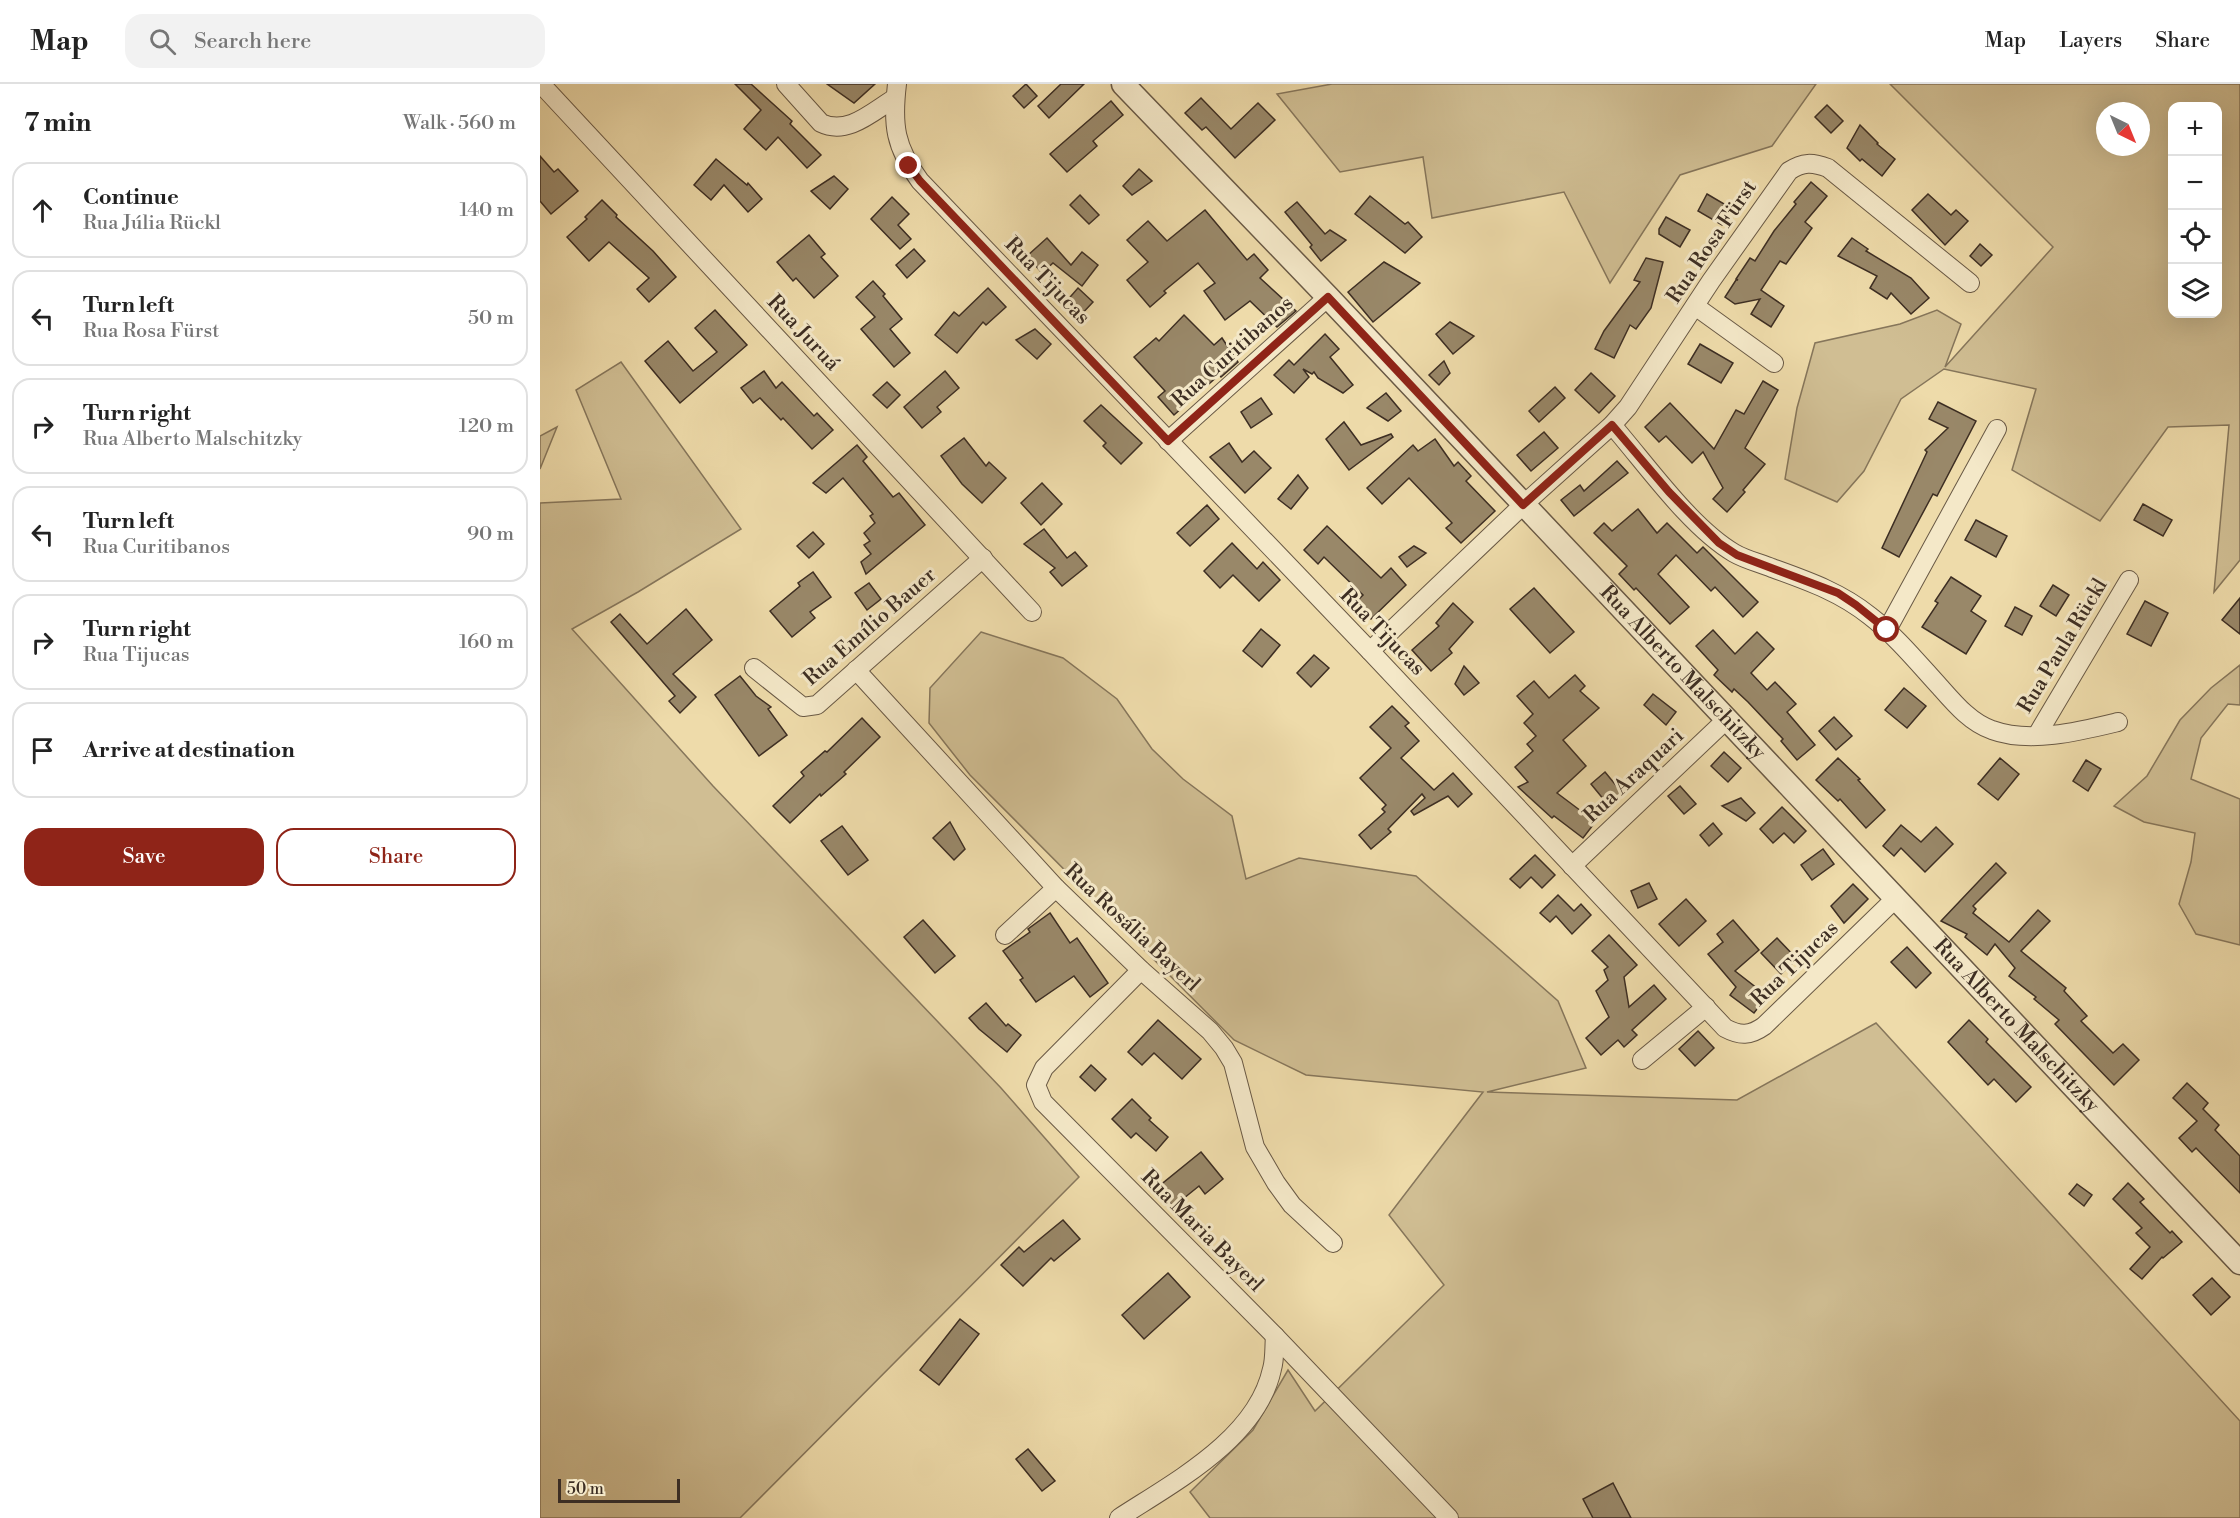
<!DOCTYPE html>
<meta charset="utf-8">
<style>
:root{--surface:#fff;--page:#f2f2f2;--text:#222;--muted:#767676;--line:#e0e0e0;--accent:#8f2418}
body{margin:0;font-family:"Libre Bodoni",serif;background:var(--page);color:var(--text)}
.controls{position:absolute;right:18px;top:18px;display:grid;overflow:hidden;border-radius:12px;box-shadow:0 6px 24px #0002}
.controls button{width:54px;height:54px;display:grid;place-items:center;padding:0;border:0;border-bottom:2px solid var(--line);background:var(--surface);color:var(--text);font:30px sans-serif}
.compass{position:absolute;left:1556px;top:18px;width:54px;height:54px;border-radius:50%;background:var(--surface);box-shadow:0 6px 24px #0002;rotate:137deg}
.scale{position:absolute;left:18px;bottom:15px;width:122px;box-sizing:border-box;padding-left:6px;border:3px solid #3d2e23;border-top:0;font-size:16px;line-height:21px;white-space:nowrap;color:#3d2e23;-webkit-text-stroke:4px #f4e8c8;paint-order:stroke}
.stop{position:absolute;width:18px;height:18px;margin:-14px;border:4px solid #8f2418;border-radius:50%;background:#fff}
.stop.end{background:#8f2418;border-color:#fff;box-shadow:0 2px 6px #0008}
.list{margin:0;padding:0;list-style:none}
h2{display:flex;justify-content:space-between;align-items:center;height:78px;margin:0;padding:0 24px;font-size:26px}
h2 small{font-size:20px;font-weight:400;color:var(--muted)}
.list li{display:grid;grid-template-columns:39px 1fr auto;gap:18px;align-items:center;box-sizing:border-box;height:96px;margin:0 12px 12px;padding:0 12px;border:2px solid var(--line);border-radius:18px}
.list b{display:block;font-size:22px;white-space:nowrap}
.list p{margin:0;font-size:20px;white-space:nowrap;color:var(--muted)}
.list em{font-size:20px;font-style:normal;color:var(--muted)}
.actions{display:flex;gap:12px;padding:18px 24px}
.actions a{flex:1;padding:14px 0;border:2px solid var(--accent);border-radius:18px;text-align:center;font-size:21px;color:var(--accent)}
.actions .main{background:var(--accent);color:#fff}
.icon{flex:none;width:33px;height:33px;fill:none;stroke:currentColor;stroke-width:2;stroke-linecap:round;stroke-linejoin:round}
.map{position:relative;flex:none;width:1700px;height:1434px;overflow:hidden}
header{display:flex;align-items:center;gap:36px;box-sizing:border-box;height:84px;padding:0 30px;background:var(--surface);border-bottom:2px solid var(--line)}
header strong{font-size:28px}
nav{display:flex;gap:33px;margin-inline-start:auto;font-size:21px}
.search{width:420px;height:54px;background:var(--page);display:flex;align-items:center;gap:15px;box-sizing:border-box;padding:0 21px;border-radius:18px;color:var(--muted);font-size:22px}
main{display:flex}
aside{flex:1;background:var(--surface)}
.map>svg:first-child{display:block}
.green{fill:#d0be93;stroke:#86765b;stroke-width:1.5;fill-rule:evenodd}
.building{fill:#998869;stroke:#3d2e23;stroke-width:1.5}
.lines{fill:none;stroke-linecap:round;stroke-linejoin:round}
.minor-casing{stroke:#695945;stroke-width:20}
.tertiary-casing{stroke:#695945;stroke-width:25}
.minor{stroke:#f4e8c8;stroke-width:18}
.tertiary{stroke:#f4e8c8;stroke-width:22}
.route{stroke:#8f2418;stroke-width:8}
.labels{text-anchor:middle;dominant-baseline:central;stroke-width:6;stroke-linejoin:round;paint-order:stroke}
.street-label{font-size:21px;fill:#3d2e23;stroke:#f4e8c8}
</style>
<header>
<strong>Map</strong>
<div class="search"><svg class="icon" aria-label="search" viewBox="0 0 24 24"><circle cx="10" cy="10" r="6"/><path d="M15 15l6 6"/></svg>Search here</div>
<nav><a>Map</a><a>Layers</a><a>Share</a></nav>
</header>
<main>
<aside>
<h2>7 min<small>Walk · 560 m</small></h2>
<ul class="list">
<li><svg class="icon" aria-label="ahead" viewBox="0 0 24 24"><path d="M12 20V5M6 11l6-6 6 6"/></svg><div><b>Continue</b><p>Rua Júlia Rückl</p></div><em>140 m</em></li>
<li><svg class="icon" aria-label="left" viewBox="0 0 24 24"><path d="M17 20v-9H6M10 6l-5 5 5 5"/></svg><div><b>Turn left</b><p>Rua Rosa Fürst</p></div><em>50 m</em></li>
<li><svg class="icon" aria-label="right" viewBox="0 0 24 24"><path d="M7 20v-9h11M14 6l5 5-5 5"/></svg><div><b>Turn right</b><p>Rua Alberto Malschitzky</p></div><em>120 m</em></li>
<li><svg class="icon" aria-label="left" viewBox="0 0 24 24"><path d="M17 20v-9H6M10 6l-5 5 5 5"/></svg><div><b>Turn left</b><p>Rua Curitibanos</p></div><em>90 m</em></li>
<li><svg class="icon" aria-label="right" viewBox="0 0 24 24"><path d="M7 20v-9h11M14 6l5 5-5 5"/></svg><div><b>Turn right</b><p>Rua Tijucas</p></div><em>160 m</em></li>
<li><svg class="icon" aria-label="arrive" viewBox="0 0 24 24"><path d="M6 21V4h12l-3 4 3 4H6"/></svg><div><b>Arrive at destination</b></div></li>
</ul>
<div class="actions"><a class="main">Save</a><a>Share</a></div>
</aside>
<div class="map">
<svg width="1700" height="1434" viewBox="0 0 1700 1434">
<rect width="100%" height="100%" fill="#eedbaa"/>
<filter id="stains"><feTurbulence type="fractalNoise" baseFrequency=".00333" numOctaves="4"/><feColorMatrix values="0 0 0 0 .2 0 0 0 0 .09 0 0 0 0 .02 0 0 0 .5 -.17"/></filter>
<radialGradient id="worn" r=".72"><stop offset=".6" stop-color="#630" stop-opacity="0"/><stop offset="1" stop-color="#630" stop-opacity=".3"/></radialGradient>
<g class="green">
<polygon points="792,0 1276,0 1232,62 1140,91 1070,199 1024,108 892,134 883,73 800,88 737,10"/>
<path d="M1350,0H1700V476L1674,508L1689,341L1628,343L1560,437L1472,386L1496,305L1404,285L1361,315L1324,387L1297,418L1245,395L1257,324L1275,259L1360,240L1397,226L1421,240L1405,283L1513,163ZM1632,22H1678V230H1632ZM1565,27H1601V63H1565Z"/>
<polygon points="81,278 201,445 98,508 32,545 173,702 461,1004 539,1093 200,1434 0,1434 0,419 81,415 36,306"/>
<polygon points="17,343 0,385 0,352"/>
<polygon points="441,548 523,574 577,615 612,665 643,695 692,732 706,795 759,774 876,792 1018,917 1046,984 947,1008 1197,1016 1336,939 1700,1337 1700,1434 670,1434 650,1408 713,1346 748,1286 775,1327 904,1201 849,1131 943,1008 766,991 694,956 430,691 389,639 390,604"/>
<polygon points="1700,581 1700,621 1688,620 1661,654 1651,695 1700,715 1700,861 1656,850 1639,820 1651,778 1655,749 1604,738 1574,722 1607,692 1640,636 1671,604"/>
</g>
<g class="building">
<polygon points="195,0 211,0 252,37 250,40 281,71 267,84 238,53 226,66 204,45 221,26"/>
<polygon points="287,0 335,0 314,19"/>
<polygon points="486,0 497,12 484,24 473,12"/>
<polygon points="521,0 544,0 509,34 498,22"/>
<polygon points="661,14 691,45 718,19 735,36 695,74 666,43 662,46 645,29"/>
<polygon points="571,17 583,31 553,57 557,62 527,88 510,70"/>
<polygon points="1287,21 1303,37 1291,49 1275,33"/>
<polygon points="1320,41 1338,59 1337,60 1355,75 1342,92 1322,75 1320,77 1307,64"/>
<polygon points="0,72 14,88 18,85 38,107 11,130 0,117"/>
<polygon points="176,75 207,101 208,99 222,115 208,128 184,101 171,116 154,101"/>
<polygon points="599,85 612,97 592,111 583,102"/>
<polygon points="294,92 308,105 290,125 271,107"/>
<polygon points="1271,98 1287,112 1265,138 1272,144 1246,180 1240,177 1221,206 1244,222 1231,243 1211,230 1220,215 1195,220 1185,213 1196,196 1198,196 1196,195 1210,174 1215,177 1234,147 1256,120 1254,118"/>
<polygon points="1167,110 1191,124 1182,141 1158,127"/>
<polygon points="1388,110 1411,131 1416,126 1428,137 1405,161 1372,126"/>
<polygon points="540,111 559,131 549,140 530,121"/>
<polygon points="830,112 865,140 868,138 882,153 865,169 815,130"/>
<polygon points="352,113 369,130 358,141 371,155 360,165 331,135"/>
<polygon points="62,116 77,131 76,133 113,167 136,193 109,218 97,205 109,194 69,158 49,177 27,153 47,135 45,133"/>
<polygon points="757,118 785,150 790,146 806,156 781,177 770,163 772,161 745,128"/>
<polygon points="665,126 707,176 714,170 728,186 720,194 756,227 737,243 710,217 685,236 664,207 675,199 658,179 624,207 626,209 610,223 587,196 608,178 587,156 608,137 627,157"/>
<polygon points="1126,133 1150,146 1140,163 1119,150 1119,145"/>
<polygon points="269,151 285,170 281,173 298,192 274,214 256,194 253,197 237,178"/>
<polygon points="507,154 531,181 542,168 558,181 542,202 513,179 502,189 487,172"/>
<polygon points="1312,154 1328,165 1326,167 1371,194 1389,214 1371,230 1351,209 1347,215 1330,204 1337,192 1298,172"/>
<polygon points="1440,160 1452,171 1441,182 1430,172"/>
<polygon points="374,165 385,177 367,194 356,181"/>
<polygon points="1106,174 1123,178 1111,224 1096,245 1090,241 1074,274 1055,265 1064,247 1100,198 1094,196"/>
<polygon points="844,178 880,199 833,238 808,208"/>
<polygon points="333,197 345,210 343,212 362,235 350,245 370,269 354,283 321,245 335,233 316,213"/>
<polygon points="448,204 466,223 446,241 443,238 417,269 395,251 414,228 419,232"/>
<polygon points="538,204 553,218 538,234 524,220"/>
<polygon points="175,226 207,261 140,319 105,277 128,257 153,287 177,268 155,244"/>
<polygon points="644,231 674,261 682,254 698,278 681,293 679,291 634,331 618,313 625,307 594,273 616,254 619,257"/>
<polygon points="910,238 934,252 913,270 896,250"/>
<polygon points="495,245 511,260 497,275 476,256"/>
<polygon points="785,250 799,265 790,273 813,301 803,309 778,294 774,288 772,290 763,285 769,293 754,309 734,291 749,276 754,281"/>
<polygon points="1160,260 1193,279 1181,299 1148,280"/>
<polygon points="904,277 910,289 899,301 889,291"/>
<polygon points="224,287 236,304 242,298 274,332 277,329 293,346 272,365 243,334 241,336 220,314 213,319 201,304"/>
<polygon points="405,287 419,304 397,323 401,328 382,344 364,323"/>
<polygon points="1051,289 1075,312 1059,329 1035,306"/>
<polygon points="1223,297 1238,306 1205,364 1225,380 1203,406 1205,408 1187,428 1173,415 1183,404 1163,368 1152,379 1126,352 1119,358 1105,343 1130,319 1174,365 1196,326 1204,330"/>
<polygon points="347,298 360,311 347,324 333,311"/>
<polygon points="1015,303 1025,314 999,338 989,327"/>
<polygon points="846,309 861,327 848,337 827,324"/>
<polygon points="721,314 732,330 711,344 701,328"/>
<polygon points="1398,318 1436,337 1397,412 1393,410 1359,473 1342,464 1387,368 1385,366 1408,344 1389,335"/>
<polygon points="561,321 602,359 581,380 563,362 566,359 544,337"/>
<polygon points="804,338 821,361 851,350 853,353 809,386 786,355"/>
<polygon points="1004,348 1018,364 991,387 977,371"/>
<polygon points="424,354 446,382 449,378 466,394 442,419 422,400 401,372"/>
<polygon points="895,355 914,382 918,378 931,392 926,397 955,427 921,459 906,444 912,439 869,394 842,420 827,404 873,361 878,367"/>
<polygon points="689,359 702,378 714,367 731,384 705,409 670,373"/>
<polygon points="317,361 327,373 323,377 353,413 359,409 385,441 326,490 321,478 331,470 324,461 330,457 324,449 335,439 330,432 333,430 303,394 286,409 273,399"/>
<polygon points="1077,377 1088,389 1034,432 1021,416 1040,401 1044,407"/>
<polygon points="758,391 768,404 751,425 738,415"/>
<polygon points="502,399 522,420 501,441 481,419"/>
<polygon points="1603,420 1632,436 1623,452 1594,436"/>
<polygon points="667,421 679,435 650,462 637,449"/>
<polygon points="1098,425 1117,449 1127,439 1157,469 1163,463 1218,518 1203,533 1175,503 1171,507 1136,471 1118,490 1149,523 1130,540 1096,504 1094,506 1079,490 1087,482 1054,449 1064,439 1072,447"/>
<polygon points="1436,436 1467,452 1456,473 1425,456"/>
<polygon points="787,442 841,494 851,484 866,501 831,535 815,519 823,511 784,473 778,480 764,466"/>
<polygon points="504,445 527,474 535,468 547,482 522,502 510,488 515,484 484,460"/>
<polygon points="273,448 284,460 269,474 257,462"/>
<polygon points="692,459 717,485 723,478 740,496 719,517 693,491 680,504 664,487"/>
<polygon points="874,462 886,469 867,483 859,473"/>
<polygon points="273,488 291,513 270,528 275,534 252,553 230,527 260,502 258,499"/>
<polygon points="1411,493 1441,512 1431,527 1446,537 1426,570 1382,543 1398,519 1395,517"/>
<polygon points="329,499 341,515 327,526 315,509"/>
<polygon points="1513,501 1529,511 1516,532 1500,522"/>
<polygon points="994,504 1034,548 1010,569 970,525"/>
<polygon points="1700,514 1700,550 1682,536"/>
<polygon points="1605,517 1628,529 1611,562 1587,550"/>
<polygon points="913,519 933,538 909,565 912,569 891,587 872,566 899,542 896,539"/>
<polygon points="1475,523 1492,532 1482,551 1465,542"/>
<polygon points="146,525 172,556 133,590 156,613 140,629 129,617 135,612 71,538 80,530 107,560"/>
<polygon points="721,545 740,561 722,583 703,567"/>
<polygon points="1173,546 1195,570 1217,548 1234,565 1211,589 1227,606 1235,598 1256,620 1247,628 1275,661 1257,676 1241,657 1243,655 1208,618 1194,605 1192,608 1174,591 1178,586 1156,562"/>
<polygon points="774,571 789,584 771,603 757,589"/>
<polygon points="924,582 939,599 924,611 915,600"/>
<polygon points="1035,591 1045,602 1040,607 1059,624 1023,656 1046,682 1017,709 1053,736 1053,741 1043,754 1014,732 1012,734 978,703 988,698 975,683 993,667 987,660 996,652 984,639 993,630 977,612 994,597 1009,614"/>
<polygon points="200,592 216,612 231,623 228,625 247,651 219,672 175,611"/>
<polygon points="1364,604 1386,622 1367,644 1345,626"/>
<polygon points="1113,610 1136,628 1126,641 1104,621"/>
<polygon points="852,622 869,639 865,642 879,657 861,674 894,706 913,689 932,710 918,723 908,712 874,731 871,727 885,714 882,710 848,745 851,748 831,765 819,751 845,728 842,725 846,721 820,694 851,664 830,643"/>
<polygon points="1294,633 1312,652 1296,666 1279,647"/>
<polygon points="322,634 340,653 304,688 306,690 281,712 280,710 250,739 233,722 264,692 261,688 285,667 287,668"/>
<polygon points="1184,668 1201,684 1188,698 1171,682"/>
<polygon points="1298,674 1320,695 1318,696 1345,726 1326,744 1300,715 1298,717 1276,696"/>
<polygon points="1460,674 1479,690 1458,716 1438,700"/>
<polygon points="1546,676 1561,685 1548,707 1533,697"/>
<polygon points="1065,688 1083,710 1069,722 1051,700"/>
<polygon points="1140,702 1156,720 1144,730 1128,712"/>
<polygon points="1201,714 1215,729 1206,737 1182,722"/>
<polygon points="1242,723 1266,747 1254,759 1244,749 1233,759 1220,745"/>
<polygon points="410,738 425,765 414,776 393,754"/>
<polygon points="1173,739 1182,750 1169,762 1160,751"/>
<polygon points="1361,741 1381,758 1396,743 1413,760 1385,788 1361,764 1354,772 1343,762"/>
<polygon points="302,742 328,776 308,791 281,757"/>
<polygon points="1283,765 1294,780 1272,796 1261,781"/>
<polygon points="995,771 1015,791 1002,804 991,793 980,804 970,795"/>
<polygon points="1456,779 1466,789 1433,822 1436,825 1433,829 1469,858 1498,826 1510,837 1481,867 1526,904 1524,907 1547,932 1541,937 1573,969 1583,960 1599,976 1574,1001 1515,940 1519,936 1494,915 1496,913 1469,892 1475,884 1455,860 1447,871 1425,853 1427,850 1401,837"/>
<polygon points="1109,799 1117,815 1098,824 1091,807"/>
<polygon points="1313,800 1328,815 1304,839 1291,822"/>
<polygon points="1018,811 1034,827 1041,820 1051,831 1032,850 1016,832 1010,838 1000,829"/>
<polygon points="1146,815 1166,837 1139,862 1119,840"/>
<polygon points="510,829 530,859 537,854 568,899 550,913 534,892 496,918 480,896 483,894 463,867 490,848 488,845"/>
<polygon points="383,836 415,872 395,889 364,853"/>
<polygon points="1193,836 1219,866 1195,887 1227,912 1214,929 1190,911 1196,903 1168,870 1183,858 1177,850"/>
<polygon points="1069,851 1097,881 1084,893 1089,923 1114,901 1126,915 1092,946 1097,951 1084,963 1078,956 1061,971 1046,954 1069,933 1056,907 1068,896 1064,886 1068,883 1052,867"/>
<polygon points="1237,854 1257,875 1241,890 1221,869"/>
<polygon points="1367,863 1391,889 1376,904 1351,878"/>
<polygon points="446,919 466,942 468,940 481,951 467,968 439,945 429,934"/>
<polygon points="618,936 661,975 642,995 614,969 602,981 588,968"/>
<polygon points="1429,936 1448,955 1446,958 1491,1003 1476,1018 1454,995 1448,1001 1408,958"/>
<polygon points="1158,947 1174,964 1155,982 1139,965"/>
<polygon points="551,981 566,995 555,1007 540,993"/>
<polygon points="1647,999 1668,1019 1663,1025 1679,1041 1675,1046 1700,1072 1700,1109 1656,1064 1652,1068 1639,1054 1657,1037 1633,1014"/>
<polygon points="592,1015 611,1034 609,1036 628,1053 616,1067 596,1049 591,1054 572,1035"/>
<polygon points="661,1068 683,1095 665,1110 659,1102 633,1123 618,1103"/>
<polygon points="1588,1099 1604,1115 1600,1118 1630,1149 1632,1147 1642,1158 1623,1174 1622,1173 1602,1195 1590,1185 1610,1163 1596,1149 1602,1144 1573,1115"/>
<polygon points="1537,1100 1552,1111 1544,1122 1529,1110"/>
<polygon points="523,1136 540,1155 514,1177 511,1174 483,1202 461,1181 479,1163 484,1168"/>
<polygon points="628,1189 650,1213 604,1255 582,1231"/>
<polygon points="1672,1194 1690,1213 1671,1231 1653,1211"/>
<polygon points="420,1235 439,1250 399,1301 380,1286"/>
<polygon points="488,1365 515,1397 502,1407 476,1375"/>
<polygon points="1073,1399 1091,1434 1053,1434 1043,1415"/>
</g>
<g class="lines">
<defs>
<g id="minor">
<polyline points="1,0 492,528"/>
<path d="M246,0L281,39C308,52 333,27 355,14"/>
<path d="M357,0C352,41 355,63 380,97L830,567L1185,944C1200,952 1210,952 1224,942L1356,814"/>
<polyline points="1155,222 1234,279"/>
<path d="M1072,341C1106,380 1150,443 1194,469C1206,476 1220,479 1232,484C1268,497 1300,508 1330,532C1356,552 1378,579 1400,603C1415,620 1431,639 1452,646C1490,660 1541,647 1578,638"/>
<polyline points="628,357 788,213"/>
<polyline points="1347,546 1457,345"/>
<path d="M830,567L983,421L1072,341L1088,323L1171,197L1249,87C1263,78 1272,78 1288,84L1430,199"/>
<polyline points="214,584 263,623 277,621 443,474"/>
<polyline points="316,586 516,804 601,886 670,947 684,964 693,979 715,1063 736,1099 752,1121 793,1159"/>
<polyline points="1497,651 1589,496"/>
<polyline points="1032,782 1187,635"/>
<polyline points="465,851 516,804"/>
<polyline points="601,886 504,984 496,1001 503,1018 735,1252 909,1434"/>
<polyline points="1102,976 1166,923"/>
<path d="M579,1434C634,1398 717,1355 732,1285C735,1275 734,1263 735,1252"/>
</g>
<g id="tertiary">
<path id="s1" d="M583,0L788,213L1700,1179"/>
</g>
</defs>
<use href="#minor" class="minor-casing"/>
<use href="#tertiary" class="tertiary-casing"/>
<use href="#minor" class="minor"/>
<use href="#tertiary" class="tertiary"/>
</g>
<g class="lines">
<polyline class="route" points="369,82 380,97 628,357 788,213 983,421 1072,341 1129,408 1179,459 1197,471 1298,509 1316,521 1347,546"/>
</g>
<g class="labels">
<g class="street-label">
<text transform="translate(1172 158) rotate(-56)">Rua Rosa Fürst</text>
<text transform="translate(507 197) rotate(46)">Rua Tijucas</text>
<text transform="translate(263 249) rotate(47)">Rua Juruá</text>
<text transform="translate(693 268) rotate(-42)">Rua Curitibanos</text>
<text transform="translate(330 543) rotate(-41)">Rua Emílio Bauer</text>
<text transform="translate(842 548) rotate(46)">Rua Tijucas</text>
<text transform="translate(1523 562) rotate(-59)">Rua Paula Rückl</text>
<text stroke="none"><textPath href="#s1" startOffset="812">Rua Alberto Malschitzky</textPath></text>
<text transform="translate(1094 692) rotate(-43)">Rua Araquari</text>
<text transform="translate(592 844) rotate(43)">Rua Rosália Bayerl</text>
<text transform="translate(1255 880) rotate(-44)">Rua Tijucas</text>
<text stroke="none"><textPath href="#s1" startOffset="1298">Rua Alberto Malschitzky</textPath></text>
<text transform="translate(662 1147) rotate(45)">Rua Maria Bayerl</text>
</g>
</g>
<rect width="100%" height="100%" filter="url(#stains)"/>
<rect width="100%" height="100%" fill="url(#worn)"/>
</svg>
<div class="controls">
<button>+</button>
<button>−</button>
<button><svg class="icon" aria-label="locate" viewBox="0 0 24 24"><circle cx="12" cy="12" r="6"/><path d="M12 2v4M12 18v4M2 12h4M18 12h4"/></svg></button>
<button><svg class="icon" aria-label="layers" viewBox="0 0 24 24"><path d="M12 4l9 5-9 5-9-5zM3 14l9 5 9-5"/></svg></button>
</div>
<svg class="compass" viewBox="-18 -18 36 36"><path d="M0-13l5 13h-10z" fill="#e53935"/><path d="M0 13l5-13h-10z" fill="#767676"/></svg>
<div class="scale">50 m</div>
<div class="stop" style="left:1347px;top:546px"></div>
<div class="stop end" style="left:369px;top:82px"></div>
</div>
</main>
